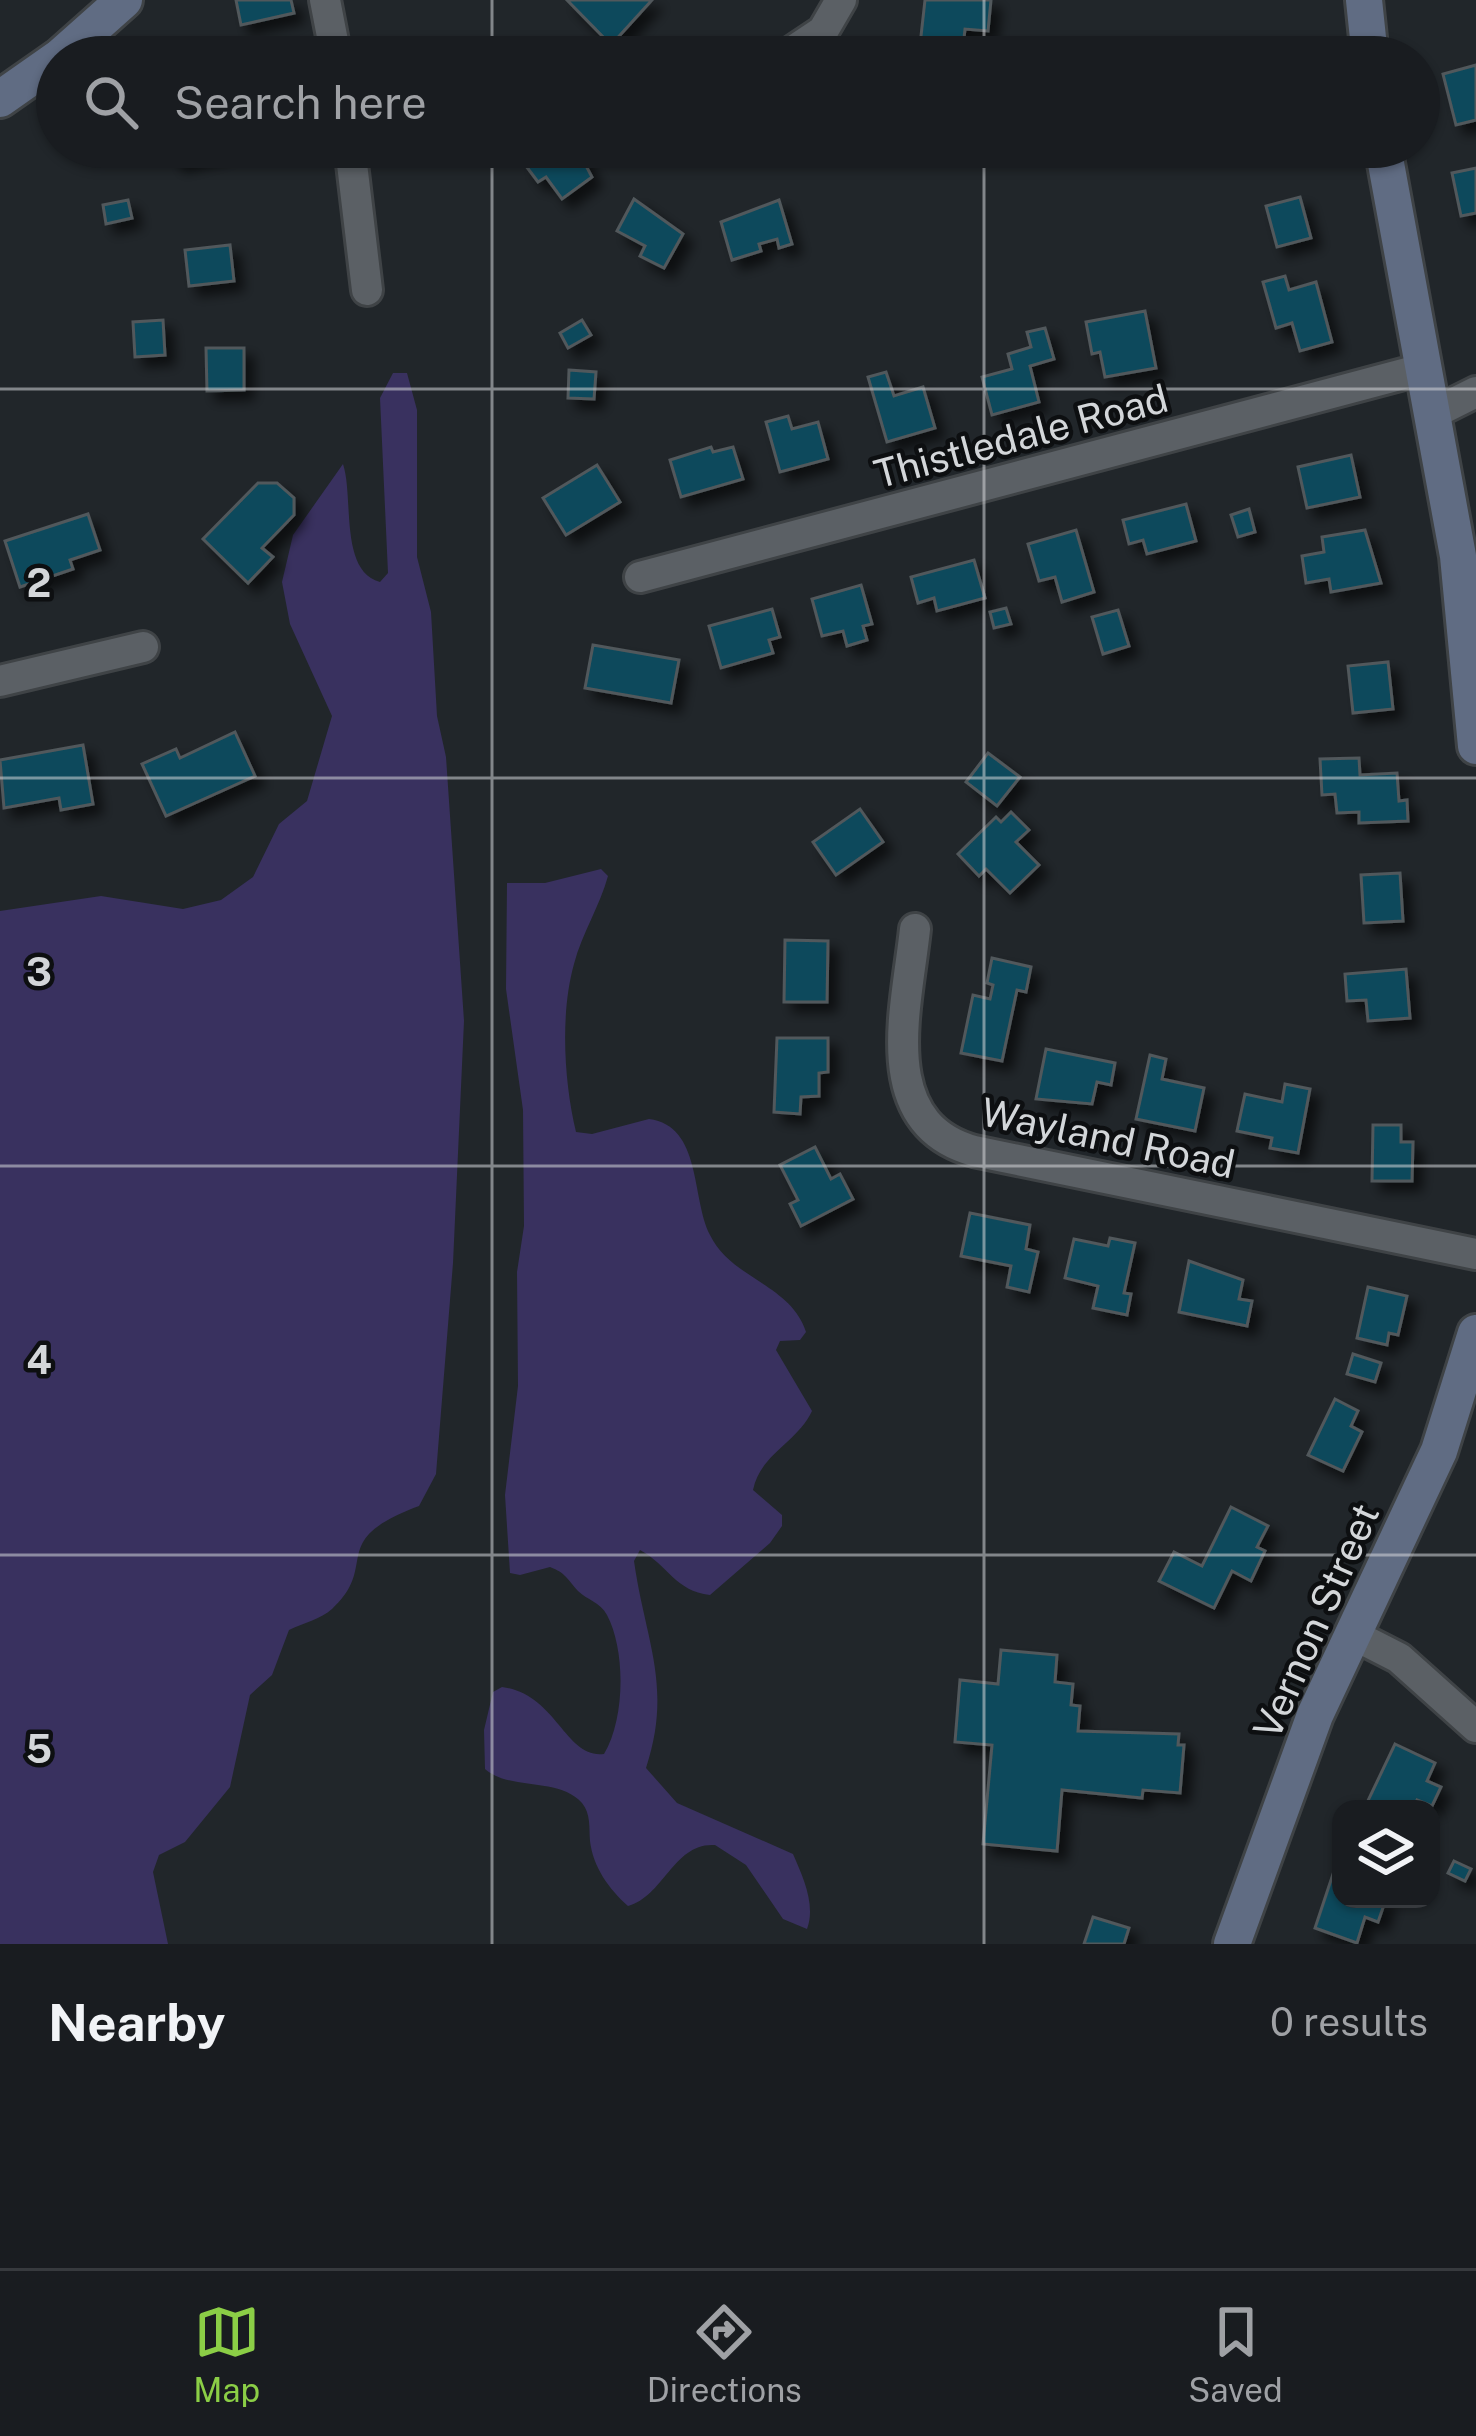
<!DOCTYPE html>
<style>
:root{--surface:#191c20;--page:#26292d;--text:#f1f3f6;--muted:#9fa1a5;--line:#373a3e;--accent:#8bce46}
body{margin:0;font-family:"Public Sans",sans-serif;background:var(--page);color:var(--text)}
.controls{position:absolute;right:36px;bottom:36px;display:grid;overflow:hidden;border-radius:24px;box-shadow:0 3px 9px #0004}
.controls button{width:108px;height:108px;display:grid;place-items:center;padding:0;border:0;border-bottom:3px solid var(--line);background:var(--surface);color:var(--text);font:60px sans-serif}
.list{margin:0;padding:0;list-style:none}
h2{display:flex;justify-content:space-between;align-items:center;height:156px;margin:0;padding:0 48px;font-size:51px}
h2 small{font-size:39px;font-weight:400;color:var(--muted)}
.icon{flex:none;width:66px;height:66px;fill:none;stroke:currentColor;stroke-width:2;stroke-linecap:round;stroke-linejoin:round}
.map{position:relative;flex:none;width:1476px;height:1944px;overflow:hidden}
.search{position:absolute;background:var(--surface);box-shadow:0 3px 9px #0004;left:36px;right:36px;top:36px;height:132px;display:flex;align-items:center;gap:30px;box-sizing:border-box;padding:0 42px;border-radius:66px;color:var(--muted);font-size:45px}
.sheet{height:324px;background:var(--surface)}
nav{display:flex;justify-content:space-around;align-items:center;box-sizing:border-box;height:168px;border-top:3px solid var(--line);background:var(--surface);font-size:33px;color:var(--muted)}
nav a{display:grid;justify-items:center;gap:6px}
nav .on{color:var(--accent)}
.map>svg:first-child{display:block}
.green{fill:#39315f}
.building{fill:#0d4a5b;stroke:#51585b;stroke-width:3;filter:url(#shadow)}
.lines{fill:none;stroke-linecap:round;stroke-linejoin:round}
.street-casing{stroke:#3f4346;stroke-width:36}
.secondary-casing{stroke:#3f4346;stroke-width:42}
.street{stroke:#5b6065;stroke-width:30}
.secondary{stroke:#606c83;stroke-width:36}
.grid{fill:none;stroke:#d3d6d9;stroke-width:3;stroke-opacity:0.55}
.labels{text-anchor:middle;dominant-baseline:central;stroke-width:9;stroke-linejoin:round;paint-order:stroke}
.street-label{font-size:39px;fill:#d3d6d9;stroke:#0d0f11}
.grid-label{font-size:39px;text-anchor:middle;font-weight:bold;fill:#d3d6d9;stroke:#0d0f11;stroke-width:9;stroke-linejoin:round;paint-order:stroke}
</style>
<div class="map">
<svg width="1476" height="1944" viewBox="0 0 1476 1944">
<defs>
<filter id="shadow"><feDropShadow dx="9" dy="9" stdDeviation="6" flood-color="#0009"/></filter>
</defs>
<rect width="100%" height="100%" fill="#21262a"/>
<g class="green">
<path d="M393,373H407L417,410V557L431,612L437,716L446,757L464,1021L453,1263L436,1474L419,1506C325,1541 381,1564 332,1609C321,1619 303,1623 289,1630L272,1675L250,1695L230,1787L185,1842L159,1855L153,1872L168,1944H0V911L101,896L183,909L221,900L253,877L279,824L307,801L332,716L290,624L282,582L293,535L343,464C354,497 339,571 380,582L388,573L380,398Z"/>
<path d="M601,869L608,876C600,906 582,933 574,964C560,1014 564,1082 576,1132L592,1134L649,1119C702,1126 691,1197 710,1235C731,1279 791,1284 806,1332L800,1340L780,1341L776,1350L812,1411C797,1443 761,1453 753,1490L782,1515V1526L770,1543L710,1595C675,1591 668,1565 640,1550L634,1561C645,1640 673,1686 646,1768L677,1803L793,1854C803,1877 816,1905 807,1929L783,1919L746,1865L715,1845C674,1842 664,1896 628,1906C609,1889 593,1867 590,1841C589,1828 591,1814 582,1803C559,1777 510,1791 485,1769L484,1730L493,1692L502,1687C557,1694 565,1759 604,1754C625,1719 626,1651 607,1615C600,1602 587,1600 578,1591C567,1579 566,1573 550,1567L520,1575L510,1573L505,1495L518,1386L517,1272L524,1226L523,1110L506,989L507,883H545Z"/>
</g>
<g class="building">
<polygon points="236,0 291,0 294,13 241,25"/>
<polygon points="567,0 652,0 611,45"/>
<polygon points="925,0 991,0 988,31 965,29 962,57 919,54"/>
<polygon points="1476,65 1476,120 1456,125 1443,74"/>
<polygon points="171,147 224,147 225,149 176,162"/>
<polygon points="533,147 576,147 592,177 562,199 546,177 538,182 526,166 532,162 525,153"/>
<polygon points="1476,168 1476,213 1461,216 1452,173"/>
<polygon points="1300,197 1311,238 1277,247 1266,206"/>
<polygon points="634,199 683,234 664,268 640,256 645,246 617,231"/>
<polygon points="128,200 132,218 106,224 103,205"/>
<polygon points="779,200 792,244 779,248 777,239 759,244 761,251 732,260 721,222"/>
<polygon points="230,245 234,281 189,286 185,250"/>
<polygon points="1285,276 1289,290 1316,282 1332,342 1300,351 1292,323 1276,328 1263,282"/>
<polygon points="1145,311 1156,368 1105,377 1100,352 1092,354 1086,322"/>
<polygon points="163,320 165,355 135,357 133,322"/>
<polygon points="582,320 591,335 568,348 560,333"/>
<polygon points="1045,328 1054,359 1030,366 1039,402 992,415 982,377 1012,369 1008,354 1031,347 1027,332"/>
<polygon points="206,348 244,348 244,390 207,391"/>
<polygon points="569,370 596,372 594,399 568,398"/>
<polygon points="886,372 894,396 923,387 935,428 887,442 868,377"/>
<polygon points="788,416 792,429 818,422 828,459 780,472 766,422"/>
<polygon points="711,447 713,452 733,447 743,479 681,497 670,460"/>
<polygon points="1351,455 1360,497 1307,508 1298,467"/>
<polygon points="597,465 620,502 566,535 543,498"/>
<polygon points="258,483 277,483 294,498 294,515 262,548 273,557 248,583 203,539"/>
<polygon points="1186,504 1196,541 1147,554 1143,540 1129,544 1123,520"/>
<polygon points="1249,509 1255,532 1238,537 1231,515"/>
<polygon points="88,514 100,550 70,560 73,569 20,587 5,541"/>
<polygon points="1076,530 1094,592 1062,602 1055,577 1039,581 1028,544"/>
<polygon points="1365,530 1381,583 1331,592 1329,579 1306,583 1302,556 1324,552 1322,537"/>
<polygon points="974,560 985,598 937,611 934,598 918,603 911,577"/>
<polygon points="861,585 872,624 863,626 867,640 847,646 843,631 822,636 812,599"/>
<polygon points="1006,608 1011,624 994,628 990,612"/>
<polygon points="772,609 780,637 769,640 773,653 721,668 709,626"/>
<polygon points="1118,610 1129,646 1103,654 1092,617"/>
<polygon points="593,645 679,660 671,703 585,688"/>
<polygon points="1388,662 1393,709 1353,713 1348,666"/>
<polygon points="235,732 255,776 166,816 142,764 176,749 180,758"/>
<polygon points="83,745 93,804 61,810 59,798 4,808 0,760"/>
<polygon points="988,753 1020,777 997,806 966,782"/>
<polygon points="1359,758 1360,775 1397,773 1399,801 1407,800 1408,821 1359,823 1359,812 1337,813 1335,794 1322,795 1320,759"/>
<polygon points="860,809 883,842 836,875 813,842"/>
<polygon points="1011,812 1029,830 1016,842 1039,865 1010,893 986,869 979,876 958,854 996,817 1001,822"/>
<polygon points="1400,873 1403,921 1364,923 1361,875"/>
<polygon points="785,940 828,941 827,1002 784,1002"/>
<polygon points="992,958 1031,967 1026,992 1017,990 1002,1061 961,1053 973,995 990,999 993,985 987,983"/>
<polygon points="1406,969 1410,1018 1368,1021 1366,1000 1347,1001 1345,974"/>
<polygon points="777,1038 828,1038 828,1072 819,1073 819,1096 801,1097 800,1114 774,1112"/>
<polygon points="1046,1049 1115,1063 1111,1085 1097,1082 1092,1104 1036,1099"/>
<polygon points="1150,1055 1166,1059 1162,1079 1204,1088 1195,1131 1136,1119"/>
<polygon points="1285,1084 1310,1089 1298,1153 1270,1148 1272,1138 1237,1131 1245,1094 1282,1102"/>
<polygon points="1373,1125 1401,1125 1401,1142 1413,1142 1412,1181 1372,1181"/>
<polygon points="815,1147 831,1179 840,1174 853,1199 801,1226 790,1204 798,1200 780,1165"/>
<polygon points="970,1213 1030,1225 1026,1249 1038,1252 1029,1292 1007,1287 1011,1266 961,1256"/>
<polygon points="1110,1238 1135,1243 1124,1293 1131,1294 1127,1315 1093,1308 1098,1286 1065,1278 1074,1239 1108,1246"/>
<polygon points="1189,1261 1243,1280 1239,1299 1252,1301 1247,1326 1179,1312"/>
<polygon points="1368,1287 1407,1296 1398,1335 1389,1333 1387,1345 1357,1338"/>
<polygon points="1353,1354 1381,1363 1375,1382 1347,1374"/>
<polygon points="1335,1399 1358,1411 1351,1426 1362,1432 1343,1471 1308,1455"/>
<polygon points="1231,1507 1268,1526 1257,1547 1265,1551 1251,1581 1232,1571 1214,1608 1159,1581 1174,1552 1202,1566"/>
<polygon points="1001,1650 1057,1655 1055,1682 1073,1684 1071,1705 1080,1706 1078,1731 1179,1734 1178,1745 1184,1745 1180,1793 1143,1790 1142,1798 1062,1790 1057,1851 983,1844 992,1745 955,1742 960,1680 998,1684"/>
<polygon points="1395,1744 1435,1763 1427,1781 1441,1787 1432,1806 1417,1800 1413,1809 1364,1809"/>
<polygon points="1338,1859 1341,1899 1386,1899 1378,1922 1365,1917 1357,1943 1315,1928"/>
<polygon points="1454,1861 1471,1869 1465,1881 1448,1873"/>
<polygon points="1093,1917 1129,1928 1124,1944 1084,1944"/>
</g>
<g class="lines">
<defs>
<g id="street">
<polyline points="325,0 336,57"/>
<polyline points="784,57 823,31 841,0"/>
<polyline points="350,147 367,290"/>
<polyline points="1432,414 1476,392"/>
<polyline points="640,577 1422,369"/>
<polyline points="0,681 143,647"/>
<path d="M915,929C907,1007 873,1123 974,1151L1476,1254"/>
<polyline points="1352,1634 1399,1658 1476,1727"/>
</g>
<g id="secondary">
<polyline points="1364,0 1370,57"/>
<polyline points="60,57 124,0"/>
<polyline points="0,99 57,59"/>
<polyline points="1383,147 1458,556 1476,746"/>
<polyline points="1232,1944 1315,1715 1439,1451 1476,1333"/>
</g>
</defs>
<use href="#street" class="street-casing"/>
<use href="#secondary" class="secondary-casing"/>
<use href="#street" class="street"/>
<use href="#secondary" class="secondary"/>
</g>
<path class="grid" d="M492,0V57M984,0V57M492,147V1944M984,147V1944M0,389H1476M0,778H1476M0,1166H1476M0,1555H1476"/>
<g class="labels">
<g class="street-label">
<text transform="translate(1021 436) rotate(-15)">Thistledale Road</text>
<text transform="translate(1108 1138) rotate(12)">Wayland Road</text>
<text transform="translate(1316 1621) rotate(-66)">Vernon Street</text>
</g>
</g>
<g class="grid-label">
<text x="39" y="597">2</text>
<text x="39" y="986">3</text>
<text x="39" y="1374">4</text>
<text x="39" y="1763">5</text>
</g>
</svg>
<div class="controls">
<button><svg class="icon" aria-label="layers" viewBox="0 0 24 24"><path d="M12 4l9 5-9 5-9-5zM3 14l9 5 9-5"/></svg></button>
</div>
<div class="search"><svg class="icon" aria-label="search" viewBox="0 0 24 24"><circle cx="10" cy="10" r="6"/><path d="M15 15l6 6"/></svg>Search here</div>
</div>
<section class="sheet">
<h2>Nearby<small>0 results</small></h2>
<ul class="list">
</ul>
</section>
<nav>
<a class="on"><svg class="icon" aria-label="map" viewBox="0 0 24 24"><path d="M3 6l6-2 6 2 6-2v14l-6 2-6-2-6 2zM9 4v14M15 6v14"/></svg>Map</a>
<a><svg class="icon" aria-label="directions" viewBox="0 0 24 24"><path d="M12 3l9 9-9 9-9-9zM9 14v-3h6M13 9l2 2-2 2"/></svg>Directions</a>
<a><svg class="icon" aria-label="saved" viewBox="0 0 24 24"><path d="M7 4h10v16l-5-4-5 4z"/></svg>Saved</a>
</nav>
